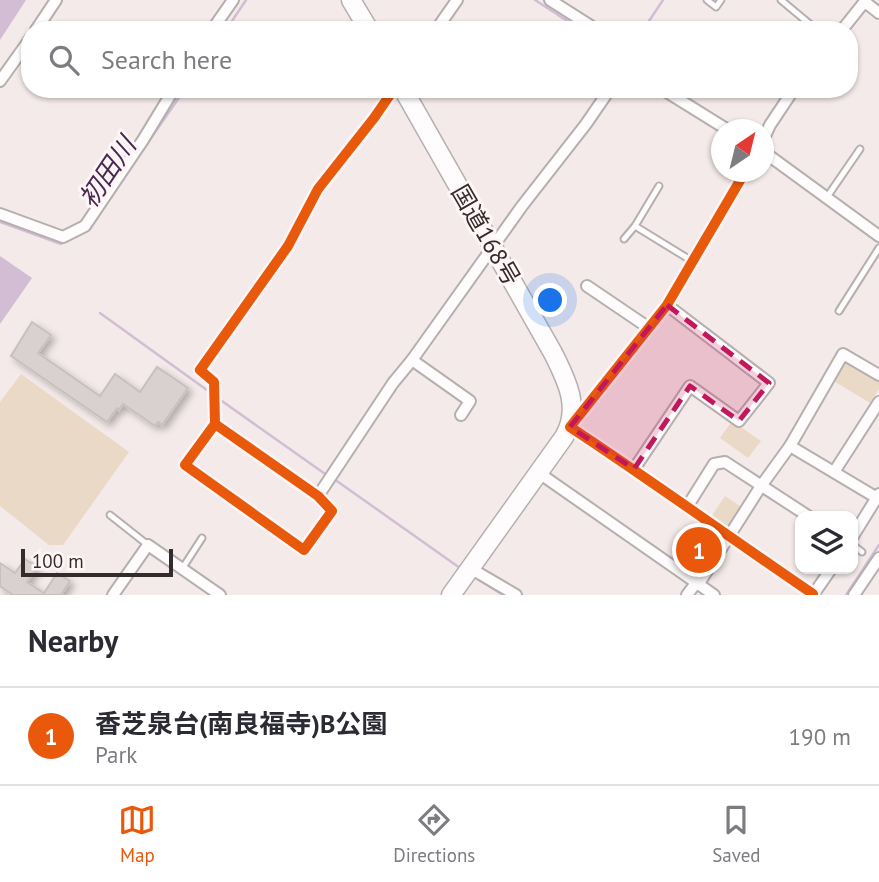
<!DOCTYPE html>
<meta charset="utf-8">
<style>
:root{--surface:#fff;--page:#f2f2f3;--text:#2b2b33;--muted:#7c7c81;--line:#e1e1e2;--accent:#ea580c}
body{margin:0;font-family:"PT Sans","Noto Sans JP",sans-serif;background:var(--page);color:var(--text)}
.controls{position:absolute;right:21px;bottom:21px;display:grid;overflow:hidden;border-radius:14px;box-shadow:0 2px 5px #0004}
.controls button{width:63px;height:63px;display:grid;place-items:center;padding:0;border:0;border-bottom:2px solid var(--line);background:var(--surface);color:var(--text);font:35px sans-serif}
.compass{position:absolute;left:711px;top:119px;width:63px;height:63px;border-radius:50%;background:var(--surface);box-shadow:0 2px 5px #0004;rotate:35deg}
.scale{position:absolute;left:21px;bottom:18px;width:152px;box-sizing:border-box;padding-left:7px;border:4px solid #332c2c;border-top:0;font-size:19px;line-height:24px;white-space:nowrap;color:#332c2c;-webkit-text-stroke:5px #fef6f6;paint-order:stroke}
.you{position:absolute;left:551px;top:301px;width:24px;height:24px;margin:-18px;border:5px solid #fff;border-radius:50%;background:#1a73e8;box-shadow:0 0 0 10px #1a73e833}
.badge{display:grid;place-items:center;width:46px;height:46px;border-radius:50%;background:var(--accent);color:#fff;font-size:23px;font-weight:700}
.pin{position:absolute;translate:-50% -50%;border:4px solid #fff;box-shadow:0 2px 7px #0006}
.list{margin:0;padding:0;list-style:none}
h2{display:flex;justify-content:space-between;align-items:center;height:91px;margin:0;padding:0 28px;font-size:30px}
h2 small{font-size:23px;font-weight:400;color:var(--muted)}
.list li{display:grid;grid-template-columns:46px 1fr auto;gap:21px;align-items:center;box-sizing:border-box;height:98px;padding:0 28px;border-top:2px solid var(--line)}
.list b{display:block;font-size:26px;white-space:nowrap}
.list p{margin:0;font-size:23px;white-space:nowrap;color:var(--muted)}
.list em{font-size:23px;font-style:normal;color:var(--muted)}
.icon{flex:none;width:38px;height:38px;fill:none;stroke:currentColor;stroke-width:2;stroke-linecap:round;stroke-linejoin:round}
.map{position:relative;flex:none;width:879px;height:595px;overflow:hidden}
.search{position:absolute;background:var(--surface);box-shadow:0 2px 5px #0004;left:21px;right:21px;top:21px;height:77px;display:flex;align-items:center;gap:18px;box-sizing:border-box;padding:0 24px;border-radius:28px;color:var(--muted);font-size:26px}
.sheet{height:189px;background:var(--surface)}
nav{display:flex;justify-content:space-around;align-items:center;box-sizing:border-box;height:98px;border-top:2px solid var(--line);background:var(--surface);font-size:19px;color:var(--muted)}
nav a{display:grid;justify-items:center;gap:4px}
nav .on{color:var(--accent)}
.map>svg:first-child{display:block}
.green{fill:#ebd9c8}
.water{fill:#d2bdd4}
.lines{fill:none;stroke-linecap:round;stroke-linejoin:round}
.stream{stroke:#d2bdd4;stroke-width:2.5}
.building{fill:#d9d1d0;stroke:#c8c0bf;stroke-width:2;filter:url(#shadow)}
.service-casing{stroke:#b6afaf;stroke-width:9}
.minor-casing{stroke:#b6afaf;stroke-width:14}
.trunk-casing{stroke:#b6afaf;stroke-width:21}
.service{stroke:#fefcfc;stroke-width:5}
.minor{stroke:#fefcfc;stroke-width:10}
.trunk{stroke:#fefcfc;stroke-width:18}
.cycleway-casing{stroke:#fef6f6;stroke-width:15}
.cycleway{stroke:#e8590c;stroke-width:10}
.marked{fill:#c2185b;fill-opacity:0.2;stroke:#c2185b;stroke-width:5;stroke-dasharray:14 9;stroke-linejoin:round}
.labels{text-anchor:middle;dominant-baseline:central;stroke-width:6;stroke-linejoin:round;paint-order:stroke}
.street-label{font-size:24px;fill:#332c2c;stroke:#fef6f6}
.water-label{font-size:26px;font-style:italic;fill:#482751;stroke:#fef6f6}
</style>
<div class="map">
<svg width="879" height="595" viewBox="0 0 879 595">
<defs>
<filter id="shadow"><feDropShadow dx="4" dy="4" stdDeviation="3.5" flood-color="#0004"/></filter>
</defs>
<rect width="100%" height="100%" fill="#f5eaea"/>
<g class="green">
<polygon points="844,357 879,378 879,389 870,403 832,380"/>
<polygon points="21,374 129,452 63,545 49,545 0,506 0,402"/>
<polygon points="732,421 761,441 748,458 720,438"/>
<polygon points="725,496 743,508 727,533 709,520"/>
<polygon points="702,523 724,539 697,578 674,562"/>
</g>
<g class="water">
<polygon points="0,0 26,0 0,40"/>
<polygon points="0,256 32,278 0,324"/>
</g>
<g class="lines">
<g class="stream">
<polyline points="535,0 581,30"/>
<polyline points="226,30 246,0"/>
<polyline points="643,30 663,0"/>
<polyline points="117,187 185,89"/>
<polyline points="0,222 61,244 66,241"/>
<polyline points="100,313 211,393"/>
<polyline points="219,399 328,476"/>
<polyline points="334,479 460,568"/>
<polyline points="479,580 503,595"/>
<polyline points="846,595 879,545"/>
</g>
</g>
<g class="building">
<polygon points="32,322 51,335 38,353 100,396 115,374 140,392 157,367 188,388 162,425 158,422 155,426 123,404 119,410 117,408 107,422 11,356"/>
<polygon points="25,559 37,567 27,582 44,593 57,573 70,581 61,595 13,595 0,586 0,563 15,573"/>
</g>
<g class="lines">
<defs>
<g id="service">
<polyline points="707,0 716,7 721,0"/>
<polyline points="781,0 817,30"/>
<polyline points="827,197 860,149"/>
<polyline points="635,226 692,261"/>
<polyline points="624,239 635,226 659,186"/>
<polyline points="839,311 879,248"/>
<polyline points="110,515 148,545"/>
<polyline points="853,545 862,552"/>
<polyline points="182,569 202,538"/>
</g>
<g id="minor">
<polyline points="550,0 597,30"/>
<polyline points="865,2 879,13"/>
<polyline points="36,30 56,0"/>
<polyline points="212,30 233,0"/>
<polyline points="436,30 457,0"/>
<polyline points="842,30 866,0"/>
<polyline points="0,81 30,39"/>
<polyline points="662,89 728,130"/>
<polyline points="764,138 770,125 794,89"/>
<polyline points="764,152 879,236"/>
<path d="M745,172L667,305L570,427C652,481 732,539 813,594"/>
<polyline points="0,214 63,237 85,226 143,140 174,89"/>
<polyline points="587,286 649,328"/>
<polyline points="412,360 470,401 461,415"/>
<polyline points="215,424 318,496 332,511 304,550 185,465 215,424 214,382 200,370 288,246 318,189 374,118 394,89"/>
<polyline points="790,446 877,498"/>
<polyline points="634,469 690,386 739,421 769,383 667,305"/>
<polyline points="834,472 879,402"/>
<polyline points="539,473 714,595"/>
<polyline points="318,496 393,383 412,360 522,206 586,124 610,89"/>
<polyline points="687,507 714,464 725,462 808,516"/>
<polyline points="853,536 879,494"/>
<polyline points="470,568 516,595"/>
<polyline points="698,585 761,486 790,446 843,354 879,375"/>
<polyline points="113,595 148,545 220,595"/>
<polyline points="687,595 696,583"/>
<polyline points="813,595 831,569"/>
<polyline points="854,595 879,558"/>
</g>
<g id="trunk">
<polyline points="351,0 369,30"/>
<path d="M403,89L553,353C567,381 581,408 564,437L451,595"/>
</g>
</defs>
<use href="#service" class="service-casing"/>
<use href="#minor" class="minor-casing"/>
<use href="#trunk" class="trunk-casing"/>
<use href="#service" class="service"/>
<use href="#minor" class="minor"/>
<use href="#trunk" class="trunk"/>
<defs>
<g id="cycleway">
<path d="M745,172L667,305L570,427C652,481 732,539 813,594"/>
<polyline points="215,424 318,496 332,511 304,550 185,465 215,424 214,382 200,370 288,246 318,189 374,118 394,89"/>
</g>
</defs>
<use href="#cycleway" class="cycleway-casing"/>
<use href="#cycleway" class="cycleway"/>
</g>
<path class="marked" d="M667,305L769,383L739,421L690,386L634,469L570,427Z"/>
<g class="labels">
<g class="street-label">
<text transform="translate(486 235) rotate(60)">国道168号</text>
</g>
<g class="water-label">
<text transform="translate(107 172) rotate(-56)">初田川</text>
</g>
</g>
</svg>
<div class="controls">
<button><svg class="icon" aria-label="layers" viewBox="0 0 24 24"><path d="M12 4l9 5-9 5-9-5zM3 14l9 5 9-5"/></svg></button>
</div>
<svg class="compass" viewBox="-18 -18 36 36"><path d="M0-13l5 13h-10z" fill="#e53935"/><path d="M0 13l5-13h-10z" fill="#7c7c81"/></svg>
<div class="scale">100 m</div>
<div class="you"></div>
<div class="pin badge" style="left:699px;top:550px">1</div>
<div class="search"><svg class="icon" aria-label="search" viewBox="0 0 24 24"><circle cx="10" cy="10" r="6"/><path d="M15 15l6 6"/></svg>Search here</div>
</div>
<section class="sheet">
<h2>Nearby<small></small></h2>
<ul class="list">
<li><span class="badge">1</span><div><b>香芝泉台(南良福寺)B公園</b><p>Park</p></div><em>190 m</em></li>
</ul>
</section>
<nav>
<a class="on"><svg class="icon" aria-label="map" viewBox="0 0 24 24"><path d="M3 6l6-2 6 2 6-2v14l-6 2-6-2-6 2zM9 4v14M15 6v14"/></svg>Map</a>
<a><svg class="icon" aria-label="directions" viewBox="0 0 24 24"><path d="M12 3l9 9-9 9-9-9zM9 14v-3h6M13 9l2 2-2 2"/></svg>Directions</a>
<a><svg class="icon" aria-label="saved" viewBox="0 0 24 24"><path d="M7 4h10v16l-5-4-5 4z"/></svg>Saved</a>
</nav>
